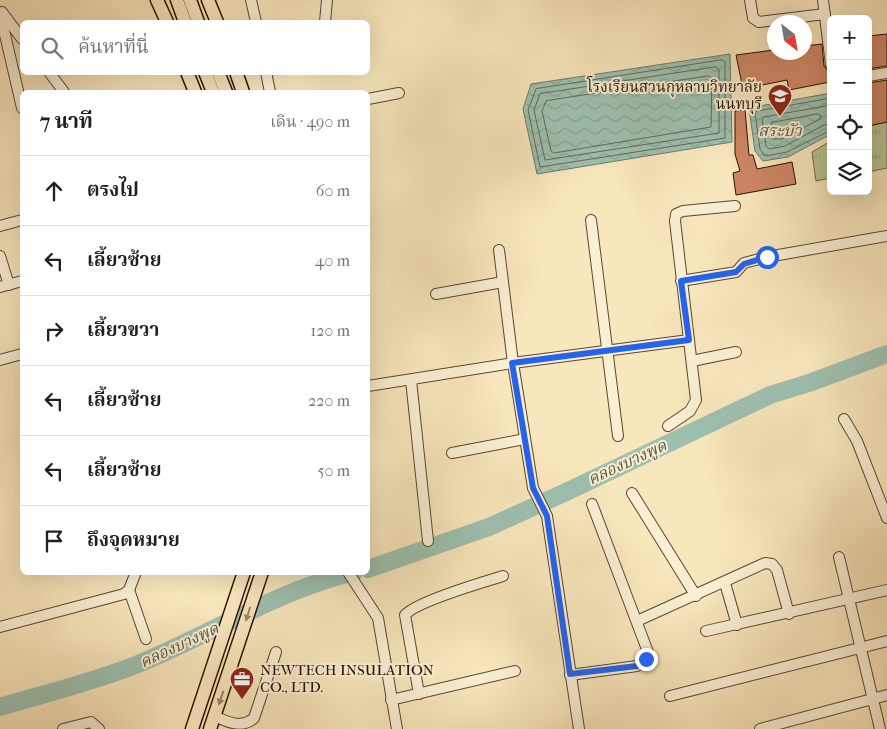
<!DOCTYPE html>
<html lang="th">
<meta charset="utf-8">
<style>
:root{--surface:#fff;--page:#f6f6f6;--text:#202124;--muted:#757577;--line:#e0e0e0}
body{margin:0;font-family:"IM FELL French Canon","Noto Serif Thai",serif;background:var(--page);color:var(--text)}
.controls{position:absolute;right:15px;top:15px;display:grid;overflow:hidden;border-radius:8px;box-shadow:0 5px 20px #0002}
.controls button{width:45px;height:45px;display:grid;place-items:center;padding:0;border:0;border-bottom:1px solid var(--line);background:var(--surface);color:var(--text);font:25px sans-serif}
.compass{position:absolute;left:767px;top:15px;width:45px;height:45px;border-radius:50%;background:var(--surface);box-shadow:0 5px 20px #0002;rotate:149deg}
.stop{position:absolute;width:15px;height:15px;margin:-11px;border:4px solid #2563eb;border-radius:50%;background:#fff}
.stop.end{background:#2563eb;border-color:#fff;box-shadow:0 1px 5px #0008}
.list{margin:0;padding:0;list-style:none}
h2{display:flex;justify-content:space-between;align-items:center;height:65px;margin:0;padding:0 20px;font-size:21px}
h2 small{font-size:16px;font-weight:400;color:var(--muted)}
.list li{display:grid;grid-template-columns:32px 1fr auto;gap:15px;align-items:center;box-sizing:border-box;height:70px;padding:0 20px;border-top:1px solid var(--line)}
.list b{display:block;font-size:19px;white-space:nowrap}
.list em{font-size:16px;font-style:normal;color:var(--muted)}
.icon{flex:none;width:28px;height:28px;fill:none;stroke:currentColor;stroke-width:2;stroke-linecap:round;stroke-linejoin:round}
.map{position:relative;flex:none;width:887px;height:729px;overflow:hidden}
.search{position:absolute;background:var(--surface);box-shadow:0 5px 20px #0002;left:20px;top:20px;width:350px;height:55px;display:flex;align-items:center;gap:12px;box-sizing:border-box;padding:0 18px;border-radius:8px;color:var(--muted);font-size:19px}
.panel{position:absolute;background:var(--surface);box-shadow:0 5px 20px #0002;left:20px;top:90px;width:350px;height:485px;border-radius:8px}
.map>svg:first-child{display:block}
.park{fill:url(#park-tufts);stroke:#706b4a}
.water{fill:url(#water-waves);stroke:#6e7a69}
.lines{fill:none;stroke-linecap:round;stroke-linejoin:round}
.shore{stroke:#626858;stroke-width:1}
.river{stroke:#9dc0af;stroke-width:18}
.building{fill:#ce8666;stroke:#271000}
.minor-casing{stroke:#5b462f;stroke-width:12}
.major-casing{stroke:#271000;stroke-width:15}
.minor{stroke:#faefd3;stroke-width:10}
.major{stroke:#f8e6bc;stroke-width:12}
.oneway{fill:#9a8667}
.route{stroke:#2563eb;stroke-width:6}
.labels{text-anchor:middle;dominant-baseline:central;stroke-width:4;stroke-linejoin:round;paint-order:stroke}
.poi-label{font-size:15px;fill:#271000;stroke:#faefd3;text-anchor:end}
.water-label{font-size:16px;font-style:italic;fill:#565646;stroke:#faefd3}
</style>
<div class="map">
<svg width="887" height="729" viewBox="0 0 887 729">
<defs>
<pattern id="park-tufts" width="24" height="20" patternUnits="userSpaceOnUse" patternTransform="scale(1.25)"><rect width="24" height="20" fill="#b8c694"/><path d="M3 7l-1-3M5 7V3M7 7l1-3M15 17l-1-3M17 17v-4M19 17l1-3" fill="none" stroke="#9ea97e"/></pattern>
<pattern id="water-waves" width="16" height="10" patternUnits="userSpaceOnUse" patternTransform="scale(1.25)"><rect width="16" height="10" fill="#9dc0af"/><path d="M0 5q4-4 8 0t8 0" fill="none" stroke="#87a495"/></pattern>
</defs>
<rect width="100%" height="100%" fill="#f8e6bc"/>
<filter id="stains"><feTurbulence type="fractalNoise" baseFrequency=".004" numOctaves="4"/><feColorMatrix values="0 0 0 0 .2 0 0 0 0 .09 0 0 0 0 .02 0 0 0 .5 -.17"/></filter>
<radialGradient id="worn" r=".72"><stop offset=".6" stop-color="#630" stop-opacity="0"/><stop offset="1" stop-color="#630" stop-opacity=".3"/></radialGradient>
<g class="park">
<polygon points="887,122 887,168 868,172 868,126"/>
<polygon points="831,141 831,178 816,181 812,152"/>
</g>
<g class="water">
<polygon points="730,54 732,142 537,174 523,109 531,84"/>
<polygon points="831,93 831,134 788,157 763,161 755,151 749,108"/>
</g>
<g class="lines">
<g class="shore">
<polygon points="722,60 725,62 725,138 540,167 528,110 536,89"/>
<polygon points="716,67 719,70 719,133 545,160 534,110 540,94"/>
<polygon points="709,76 712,78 711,127 554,153 551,151 542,111 546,101"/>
<polyline points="831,98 757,111 755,114 760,149 765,156 787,152 831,130"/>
<polyline points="831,105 764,117 762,119 766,146 769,149 785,146 824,125 831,124"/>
<polygon points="818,114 821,116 820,119 782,139 772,139 771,123"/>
</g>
<g class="river">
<polyline points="368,569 489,527 564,493 770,395 809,383 887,354"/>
<path d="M0,707C46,693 94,682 138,664C210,635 278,590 354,572"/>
</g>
</g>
<g class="building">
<polygon points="887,34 887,66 868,69 868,36"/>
<polygon points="822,44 824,66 828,71 830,82 789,90 787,80 743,89 736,55 774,50 774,52 804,52 804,46"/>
<polygon points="887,80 887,122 868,126 868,83"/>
<polygon points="745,110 749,155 753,155 757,169 792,162 796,184 736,195 733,173 740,171 735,154 735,111"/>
</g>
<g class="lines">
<defs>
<g id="minor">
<polyline points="251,0 256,22"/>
<polyline points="750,0 753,18 759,22 825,14"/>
<polyline points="823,0 831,65"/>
<polyline points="2,12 22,39"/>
<polyline points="0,13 22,108"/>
<polyline points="325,22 327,0"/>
<polyline points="49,72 64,92"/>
<polyline points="266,72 270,92"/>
<polyline points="868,76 887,73"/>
<polyline points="368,99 399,93"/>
<polyline points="591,220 618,436"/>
<polyline points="0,226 22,220"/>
<polyline points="499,250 513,363 533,488 547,516 579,729"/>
<polyline points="0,256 9,285"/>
<polyline points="681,281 736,272 744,263 767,257 887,236"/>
<polyline points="0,287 22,281"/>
<polyline points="436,294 503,282"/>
<polyline points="0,360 22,354"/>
<polyline points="692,361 736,352"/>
<polyline points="411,380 428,541"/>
<polyline points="368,386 513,363 689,340"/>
<polyline points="844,419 857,441 887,518"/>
<polyline points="668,426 690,411 696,400 675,221 676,214 683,211 735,206"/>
<polyline points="452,453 525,439"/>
<polyline points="632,493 696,596"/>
<polyline points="839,557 880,729"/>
<polyline points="348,572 378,618 397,729"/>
<polyline points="725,583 737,625"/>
<polyline points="129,590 146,639"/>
<polyline points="637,621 765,563 772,564 777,570 789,614"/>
<polyline points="0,627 124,594 129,590 136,572"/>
<polyline points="706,631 887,590"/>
<polyline points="570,675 637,666 646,659 648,652 592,504"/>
<path d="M419,694L405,615C415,602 483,582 503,576"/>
<polyline points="670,696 887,641"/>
<polyline points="391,700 515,671"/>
<path d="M214,716C227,722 242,729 254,718L276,652"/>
<polyline points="63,729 91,722 99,729"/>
<polyline points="760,729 887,695"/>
</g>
<g id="major">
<polyline points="157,0 167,22"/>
<polyline points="177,0 185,22"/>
<polyline points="190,0 198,22"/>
<polyline points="208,0 217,22"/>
<polyline points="187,72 195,92"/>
<polyline points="205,72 213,92"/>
<polyline points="218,72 226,92"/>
<polyline points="236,72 243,92"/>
<polyline points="192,729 244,572"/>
<polyline points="210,729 262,572"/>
</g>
</defs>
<use href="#minor" class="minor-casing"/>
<use href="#major" class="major-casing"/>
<use href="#minor" class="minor"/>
<use href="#major" class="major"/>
</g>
<defs><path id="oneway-solid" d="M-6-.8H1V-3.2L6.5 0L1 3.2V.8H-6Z" transform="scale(1.25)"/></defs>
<g class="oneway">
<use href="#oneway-solid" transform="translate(248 614) rotate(107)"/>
<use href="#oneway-solid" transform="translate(221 698) rotate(109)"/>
</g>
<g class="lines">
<polyline class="route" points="646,659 637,666 570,674 547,516 533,488 512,363 689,340 681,281 736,272 744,264 767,257"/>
</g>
<defs>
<symbol id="school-pin" viewBox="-11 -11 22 30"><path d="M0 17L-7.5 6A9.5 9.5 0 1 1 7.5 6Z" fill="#8f2418" stroke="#faefd3"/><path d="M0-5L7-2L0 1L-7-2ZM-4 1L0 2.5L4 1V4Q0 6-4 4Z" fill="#fff"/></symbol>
<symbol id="office-pin" viewBox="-11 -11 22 30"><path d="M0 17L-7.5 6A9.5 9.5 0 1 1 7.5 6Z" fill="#8f2418" stroke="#faefd3"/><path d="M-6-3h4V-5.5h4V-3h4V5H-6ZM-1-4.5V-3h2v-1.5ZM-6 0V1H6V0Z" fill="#fff"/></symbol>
</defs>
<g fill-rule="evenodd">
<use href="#school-pin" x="766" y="82" width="28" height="38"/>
<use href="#office-pin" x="228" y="665" width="28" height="38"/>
</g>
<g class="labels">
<g class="poi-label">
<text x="762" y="87">โรงเรียนสวนกุหลาบวิทยาลัย<tspan x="762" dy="17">นนทบุรี</tspan></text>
<text x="260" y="670" text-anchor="start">NEWTECH INSULATION<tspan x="260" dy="17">CO., LTD.</tspan></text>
</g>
<g class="water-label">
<text x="780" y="130">สระบัว</text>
<text transform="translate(627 462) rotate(-25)">คลองบางพูด</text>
<text transform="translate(179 645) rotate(-25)">คลองบางพูด</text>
</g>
</g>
<rect width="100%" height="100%" filter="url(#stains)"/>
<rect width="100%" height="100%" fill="url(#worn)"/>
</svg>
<div class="controls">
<button>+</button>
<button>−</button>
<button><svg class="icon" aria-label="locate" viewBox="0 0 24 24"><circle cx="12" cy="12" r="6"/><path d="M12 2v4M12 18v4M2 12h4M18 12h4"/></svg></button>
<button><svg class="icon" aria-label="layers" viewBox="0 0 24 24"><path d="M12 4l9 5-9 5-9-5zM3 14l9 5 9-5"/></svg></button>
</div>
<svg class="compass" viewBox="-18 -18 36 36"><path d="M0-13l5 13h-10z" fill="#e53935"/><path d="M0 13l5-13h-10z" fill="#757577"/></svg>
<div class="stop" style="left:767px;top:257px"></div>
<div class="stop end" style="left:646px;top:659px"></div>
<div class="search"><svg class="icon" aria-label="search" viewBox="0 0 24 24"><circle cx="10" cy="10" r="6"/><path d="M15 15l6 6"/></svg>ค้นหาที่นี่</div>
<section class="panel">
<h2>7 นาที<small>เดิน · 490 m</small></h2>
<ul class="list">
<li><svg class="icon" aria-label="ahead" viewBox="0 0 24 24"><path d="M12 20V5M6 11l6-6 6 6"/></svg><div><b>ตรงไป</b></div><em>60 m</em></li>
<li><svg class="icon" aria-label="left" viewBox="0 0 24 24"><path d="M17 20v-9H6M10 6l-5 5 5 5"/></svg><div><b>เลี้ยวซ้าย</b></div><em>40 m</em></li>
<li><svg class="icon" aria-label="right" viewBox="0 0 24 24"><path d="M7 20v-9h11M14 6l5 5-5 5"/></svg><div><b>เลี้ยวขวา</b></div><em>120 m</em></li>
<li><svg class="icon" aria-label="left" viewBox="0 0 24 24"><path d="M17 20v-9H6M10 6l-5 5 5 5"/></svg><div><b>เลี้ยวซ้าย</b></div><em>220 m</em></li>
<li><svg class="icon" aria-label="left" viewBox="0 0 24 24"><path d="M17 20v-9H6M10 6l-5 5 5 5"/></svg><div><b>เลี้ยวซ้าย</b></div><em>50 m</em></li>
<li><svg class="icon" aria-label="arrive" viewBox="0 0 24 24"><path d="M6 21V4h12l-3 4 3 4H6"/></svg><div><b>ถึงจุดหมาย</b></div></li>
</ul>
</section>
</div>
